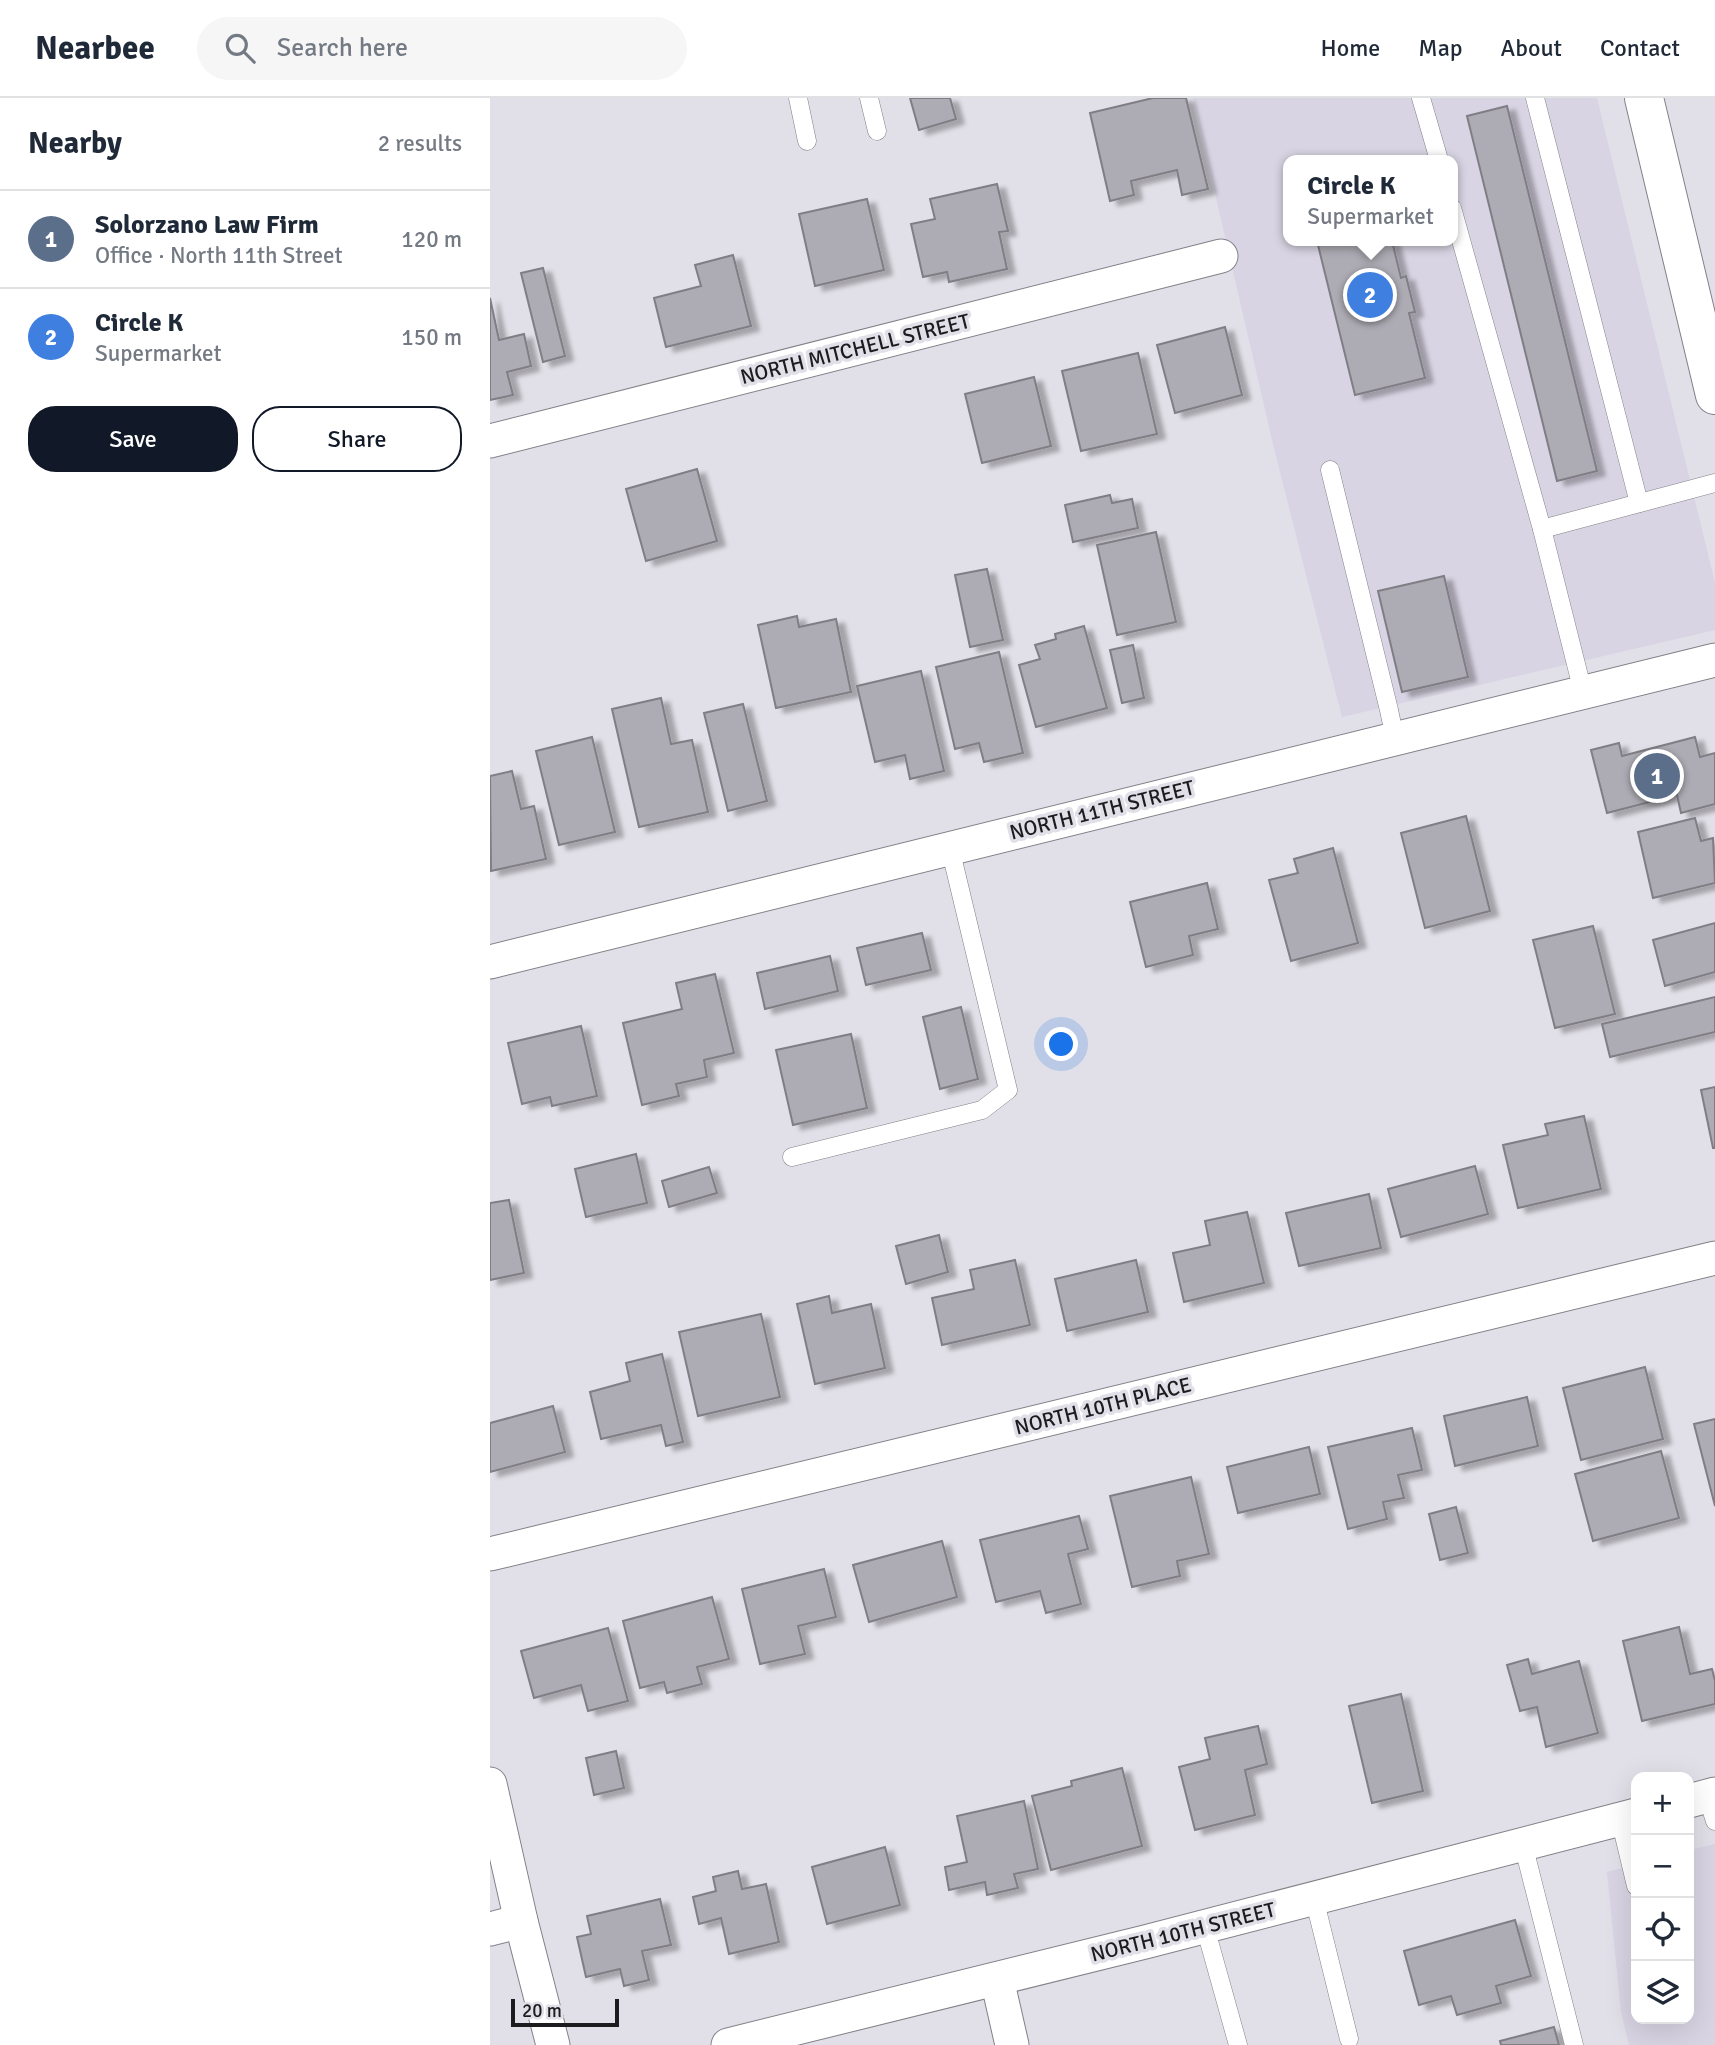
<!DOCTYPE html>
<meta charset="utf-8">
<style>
:root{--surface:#fff;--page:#f6f6f7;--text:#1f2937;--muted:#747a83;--line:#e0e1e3;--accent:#111827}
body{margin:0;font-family:Signika,sans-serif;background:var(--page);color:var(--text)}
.controls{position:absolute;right:21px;bottom:21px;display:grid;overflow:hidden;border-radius:14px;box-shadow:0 7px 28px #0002}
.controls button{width:63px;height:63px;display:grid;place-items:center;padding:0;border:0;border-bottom:2px solid var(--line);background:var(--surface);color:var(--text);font:35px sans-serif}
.scale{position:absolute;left:21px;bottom:18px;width:108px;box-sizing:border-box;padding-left:7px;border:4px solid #1c1b1e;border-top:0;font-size:19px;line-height:24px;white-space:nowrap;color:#1c1b1e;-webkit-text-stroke:5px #e1dfe7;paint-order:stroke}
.you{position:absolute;left:572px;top:947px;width:24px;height:24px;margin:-18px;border:5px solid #fff;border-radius:50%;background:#1a73e8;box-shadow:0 0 0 10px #1a73e833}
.badge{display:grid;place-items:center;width:46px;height:46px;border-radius:50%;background:var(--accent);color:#fff;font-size:23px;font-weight:700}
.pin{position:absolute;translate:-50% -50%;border:4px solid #fff;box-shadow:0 2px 7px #0006}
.popup{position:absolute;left:793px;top:57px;width:175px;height:91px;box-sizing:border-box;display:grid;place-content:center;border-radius:14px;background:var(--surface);filter:drop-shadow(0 2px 5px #0005);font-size:23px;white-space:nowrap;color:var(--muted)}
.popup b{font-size:26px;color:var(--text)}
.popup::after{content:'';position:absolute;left:50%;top:100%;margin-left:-14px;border:14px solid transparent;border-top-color:var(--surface)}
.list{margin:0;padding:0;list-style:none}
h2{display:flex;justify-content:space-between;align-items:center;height:91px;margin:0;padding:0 28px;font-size:30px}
h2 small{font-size:23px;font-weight:400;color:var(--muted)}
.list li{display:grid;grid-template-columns:46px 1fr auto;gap:21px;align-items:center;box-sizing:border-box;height:98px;padding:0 28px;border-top:2px solid var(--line)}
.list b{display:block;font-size:26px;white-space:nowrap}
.list p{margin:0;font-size:23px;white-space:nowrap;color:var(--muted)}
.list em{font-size:23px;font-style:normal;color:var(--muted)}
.actions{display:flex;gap:14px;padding:21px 28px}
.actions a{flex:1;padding:16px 0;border:2px solid var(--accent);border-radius:28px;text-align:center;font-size:24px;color:var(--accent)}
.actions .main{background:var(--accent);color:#fff}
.icon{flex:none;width:38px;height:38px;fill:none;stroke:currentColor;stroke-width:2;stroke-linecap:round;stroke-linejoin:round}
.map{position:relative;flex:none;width:1225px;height:1947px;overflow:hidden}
header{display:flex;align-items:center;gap:42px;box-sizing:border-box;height:98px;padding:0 35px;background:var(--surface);border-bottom:2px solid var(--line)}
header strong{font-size:33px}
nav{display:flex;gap:38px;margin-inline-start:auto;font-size:24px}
.search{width:490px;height:63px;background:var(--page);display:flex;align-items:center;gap:18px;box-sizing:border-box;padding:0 24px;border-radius:38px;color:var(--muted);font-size:26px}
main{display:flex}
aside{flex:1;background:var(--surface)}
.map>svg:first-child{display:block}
.built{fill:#d8d4e3;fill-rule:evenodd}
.building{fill:#adabb3;stroke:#807e85;stroke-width:2;filter:url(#shadow)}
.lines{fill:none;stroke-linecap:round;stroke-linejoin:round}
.service-casing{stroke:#838188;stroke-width:19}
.minor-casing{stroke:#838188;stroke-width:35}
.secondary-casing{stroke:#838188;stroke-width:40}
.service{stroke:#fff;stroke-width:18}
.minor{stroke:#fff;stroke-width:33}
.secondary{stroke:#fff;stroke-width:38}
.labels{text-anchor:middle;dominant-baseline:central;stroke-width:7;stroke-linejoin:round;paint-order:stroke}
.street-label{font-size:21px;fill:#1c1b1e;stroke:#e1dfe7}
</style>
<header>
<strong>Nearbee</strong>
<div class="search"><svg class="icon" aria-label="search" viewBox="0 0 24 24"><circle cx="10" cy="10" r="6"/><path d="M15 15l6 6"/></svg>Search here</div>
<nav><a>Home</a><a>Map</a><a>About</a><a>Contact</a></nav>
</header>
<main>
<aside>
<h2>Nearby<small>2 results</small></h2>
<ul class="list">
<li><span class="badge" style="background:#5c6f8a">1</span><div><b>Solorzano Law Firm</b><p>Office · North 11th Street</p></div><em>120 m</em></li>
<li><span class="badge" style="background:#3f7fe0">2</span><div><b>Circle K</b><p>Supermarket</p></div><em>150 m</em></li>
</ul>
<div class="actions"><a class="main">Save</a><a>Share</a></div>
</aside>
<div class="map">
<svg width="1225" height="1947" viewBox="0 0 1225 1947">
<defs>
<filter id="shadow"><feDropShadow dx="8" dy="4.5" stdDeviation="2" flood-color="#0004"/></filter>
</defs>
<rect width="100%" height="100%" fill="#e1dfe7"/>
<g class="built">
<path d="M703,0H1107L1225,485V532L852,619L783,346ZM798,62H962V143H798Z"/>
<polygon points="1225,1746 1225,1947 1139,1947 1131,1914 1117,1774 1146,1766 1146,1921 1199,1921 1199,1752"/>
</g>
<g class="building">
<polygon points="420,0 460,0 466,21 429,32"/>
<polygon points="663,0 696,0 718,91 692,97 687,72 641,83 644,97 620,103 600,15"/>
<polygon points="1017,8 1107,373 1067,383 977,18"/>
<polygon points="507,86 518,133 509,134 517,171 459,184 457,174 433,179 421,126 445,121 440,101"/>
<polygon points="377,101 394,172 325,188 309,116"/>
<polygon points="827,143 902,143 911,180 916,178 925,214 919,215 935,280 865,297"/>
<polygon points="243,157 261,228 176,249 164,200 211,188 205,167"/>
<polygon points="53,170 75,258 53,264 31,175"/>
<polygon points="0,200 9,242 34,236 41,268 17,274 23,297 0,302"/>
<polygon points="735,229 752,297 685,315 667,247"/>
<polygon points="648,255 667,336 591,353 572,273"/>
<polygon points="544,279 561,348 492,365 475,296"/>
<polygon points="207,371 227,443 156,463 136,391"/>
<polygon points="620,397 622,405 642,401 648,430 583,444 575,407"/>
<polygon points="666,434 686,524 627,537 607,447"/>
<polygon points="497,471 513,542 480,549 465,477"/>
<polygon points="954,478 978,579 912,594 888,493"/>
<polygon points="307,518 309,529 346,521 361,594 286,610 268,527"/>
<polygon points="594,528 617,610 546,629 529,567 550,561 545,547 566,541 565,536"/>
<polygon points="643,547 654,600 632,605 620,552"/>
<polygon points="509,554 533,655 494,664 489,645 465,651 446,569"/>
<polygon points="431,573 454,673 420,681 415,657 385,664 367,588"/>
<polygon points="171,600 181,646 202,642 218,714 149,729 122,611"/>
<polygon points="253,606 277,703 238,713 214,615"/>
<polygon points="102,639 125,734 69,747 46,653"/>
<polygon points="1205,639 1210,659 1225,655 1225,706 1191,715 1187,697 1117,715 1101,652 1129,645 1132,658"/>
<polygon points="22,673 31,711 44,708 56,761 1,773 0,678"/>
<polygon points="976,718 1000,813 935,830 911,735"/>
<polygon points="1205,720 1211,743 1223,740 1225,785 1163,800 1148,734"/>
<polygon points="843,750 868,845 801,863 779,782 808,775 804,761"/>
<polygon points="717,785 728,831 699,838 703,857 656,869 640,804"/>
<polygon points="1225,825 1225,874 1175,888 1163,842"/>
<polygon points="1103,828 1125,916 1065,930 1043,842"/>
<polygon points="432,835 441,872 376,887 367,850"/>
<polygon points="340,858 348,893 275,911 267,875"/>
<polygon points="225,876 244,955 214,962 217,979 186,986 189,998 152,1007 133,925 192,911 186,885"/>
<polygon points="1225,899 1225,934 1120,959 1112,926"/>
<polygon points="471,909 488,981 450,991 433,919"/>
<polygon points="91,928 107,998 62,1008 60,999 32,1006 18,945"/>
<polygon points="361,936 377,1010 303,1027 286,952"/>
<polygon points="1225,989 1225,1050 1223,1050 1211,992"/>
<polygon points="1094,1018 1111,1091 1028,1110 1013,1047 1058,1037 1055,1026"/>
<polygon points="146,1056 157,1105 96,1119 85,1071"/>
<polygon points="985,1068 998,1116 911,1139 898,1091"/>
<polygon points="219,1069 227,1095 179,1109 172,1083"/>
<polygon points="879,1096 891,1150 809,1168 796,1115"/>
<polygon points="19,1102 34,1175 0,1182 0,1105"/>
<polygon points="757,1114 774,1185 694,1204 683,1155 720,1147 715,1123"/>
<polygon points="449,1137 458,1174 416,1186 406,1148"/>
<polygon points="525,1162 540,1227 452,1247 442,1200 484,1191 480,1172"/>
<polygon points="646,1162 658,1214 577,1233 565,1181"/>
<polygon points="339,1198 342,1215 381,1206 395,1270 325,1286 307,1206"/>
<polygon points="271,1216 290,1299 208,1318 189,1234"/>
<polygon points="172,1256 193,1344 176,1348 171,1327 111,1341 100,1294 140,1283 136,1265"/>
<polygon points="1155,1269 1173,1341 1091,1362 1073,1290"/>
<polygon points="1037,1299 1048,1348 965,1368 954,1318"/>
<polygon points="63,1308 75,1354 0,1374 0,1325"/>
<polygon points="1225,1321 1225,1408 1204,1326"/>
<polygon points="922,1330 932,1372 908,1377 914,1400 893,1404 897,1421 858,1431 838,1349"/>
<polygon points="819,1349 830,1396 748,1415 737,1369"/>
<polygon points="1171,1353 1189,1420 1103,1443 1085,1376"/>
<polygon points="701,1379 719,1456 687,1463 690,1478 642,1489 620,1398"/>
<polygon points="966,1409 978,1455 950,1462 939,1416"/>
<polygon points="589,1418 598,1451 578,1456 591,1506 556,1515 550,1493 506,1504 490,1442"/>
<polygon points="452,1443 467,1499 379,1524 363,1467"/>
<polygon points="334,1471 346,1519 308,1528 315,1556 270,1566 252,1491"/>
<polygon points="222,1499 239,1561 207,1569 212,1586 177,1595 174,1584 150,1590 133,1523"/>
<polygon points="1189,1529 1200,1576 1222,1571 1225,1583 1225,1606 1152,1623 1133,1543"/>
<polygon points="118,1530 138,1603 98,1613 91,1587 44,1600 31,1553"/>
<polygon points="1038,1561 1042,1576 1089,1563 1108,1635 1056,1649 1047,1609 1030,1613 1017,1567"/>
<polygon points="911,1596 933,1693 882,1705 859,1608"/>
<polygon points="768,1628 777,1666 755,1672 765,1717 705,1732 689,1669 720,1661 715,1640"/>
<polygon points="126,1653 134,1690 104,1697 96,1660"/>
<polygon points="632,1670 652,1748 561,1772 542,1698 582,1688 581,1683"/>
<polygon points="534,1703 548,1771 524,1776 528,1790 497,1797 495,1784 459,1792 455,1769 477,1764 467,1718"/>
<polygon points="395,1749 410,1807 337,1826 322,1769"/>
<polygon points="248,1773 252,1791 276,1786 289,1844 239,1856 231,1820 209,1826 203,1799 226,1793 223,1779"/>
<polygon points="170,1801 181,1847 152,1853 159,1882 134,1888 130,1871 96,1879 87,1839 101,1836 97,1818"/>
<polygon points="1025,1822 1041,1878 1006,1888 1011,1905 967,1917 961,1898 929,1907 914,1853"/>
<polygon points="1064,1929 1069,1947 1011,1947 1010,1943"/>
</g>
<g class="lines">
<defs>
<g id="service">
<polyline points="308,0 317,43"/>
<polyline points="379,0 387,33"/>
<polyline points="931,0 949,62"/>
<polyline points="1045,0 1149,405"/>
<polyline points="962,110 1052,431 1093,594"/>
<polyline points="840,372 899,612 905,641"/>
<polyline points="1052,431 1225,385"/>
<polyline points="302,1059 492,1012 518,992 460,750"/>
<polyline points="1217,1698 1225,1723"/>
<polyline points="1130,1721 1146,1788"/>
<polyline points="1033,1746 1084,1947"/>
<polyline points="824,1800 859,1941"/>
<polyline points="715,1829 748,1947"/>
</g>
<g id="minor">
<polyline points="0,343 731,158"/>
<polyline points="0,864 1225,562"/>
<polyline points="0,1456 1225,1160"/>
<polyline points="0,1686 31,1823 63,1947"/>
<polyline points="1199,1703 1225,1696"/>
<polyline points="0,1831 31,1823"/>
<polyline points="507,1881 522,1947"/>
<polyline points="238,1947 655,1844 1146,1717"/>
</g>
<polyline id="secondary" points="1154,0 1225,297"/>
</defs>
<use href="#service" class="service-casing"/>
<use href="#minor" class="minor-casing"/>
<use href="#secondary" class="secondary-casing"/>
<use href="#service" class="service"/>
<use href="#minor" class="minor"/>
<use href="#secondary" class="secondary"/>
</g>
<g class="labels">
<g class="street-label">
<text transform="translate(365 251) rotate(-14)">NORTH MITCHELL STREET</text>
<text transform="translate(612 712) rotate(-14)">NORTH 11TH STREET</text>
<text transform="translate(613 1308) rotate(-14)">NORTH 10TH PLACE</text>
<text transform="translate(693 1834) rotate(-14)">NORTH 10TH STREET</text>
</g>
</g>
</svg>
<div class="controls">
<button>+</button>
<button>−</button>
<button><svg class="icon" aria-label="locate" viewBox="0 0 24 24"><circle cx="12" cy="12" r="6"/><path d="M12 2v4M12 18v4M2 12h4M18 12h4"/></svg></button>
<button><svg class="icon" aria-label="layers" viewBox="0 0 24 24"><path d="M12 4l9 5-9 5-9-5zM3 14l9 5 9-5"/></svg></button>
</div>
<div class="scale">20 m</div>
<div class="you"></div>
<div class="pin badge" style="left:1167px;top:678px;background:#5c6f8a">1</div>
<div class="pin badge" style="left:880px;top:197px;background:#3f7fe0">2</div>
<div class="popup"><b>Circle K</b>Supermarket</div>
</div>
</main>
